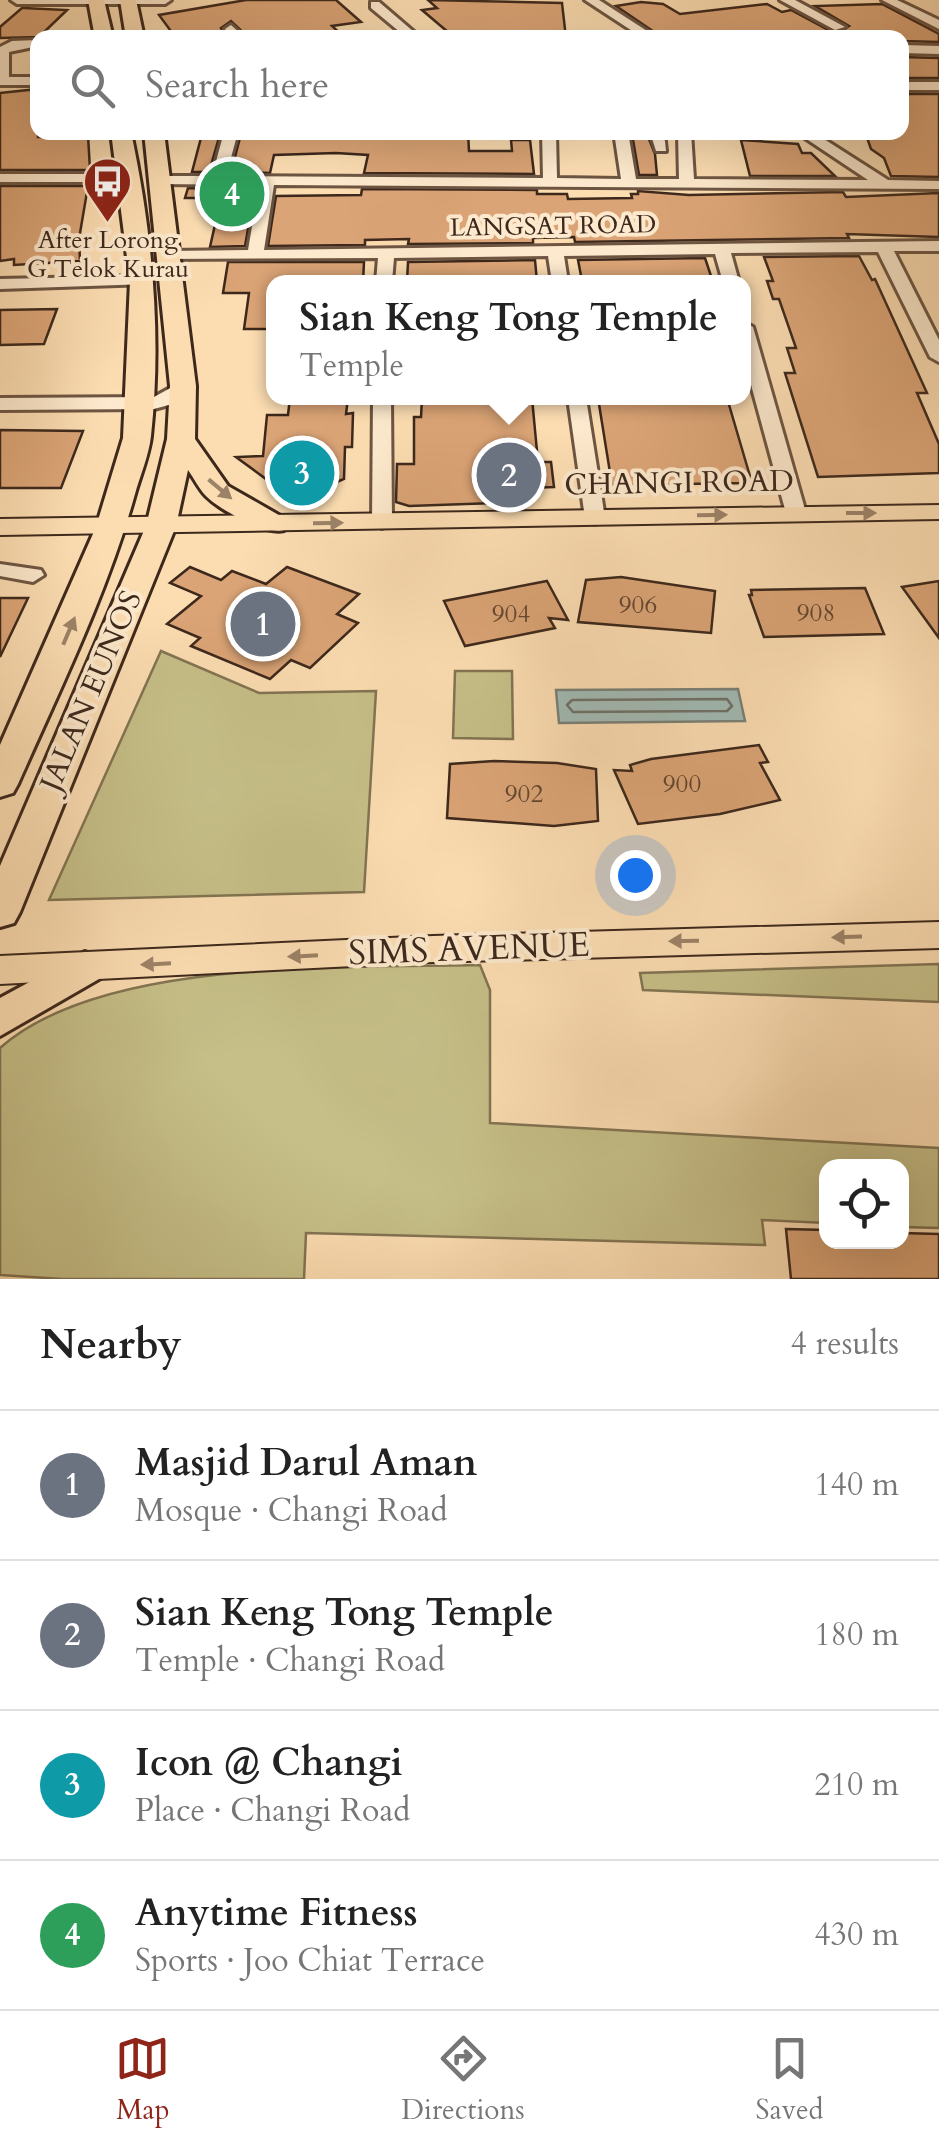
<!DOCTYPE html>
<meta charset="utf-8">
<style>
:root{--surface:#fff;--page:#f6f6f6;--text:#222;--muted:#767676;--line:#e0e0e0;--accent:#8f2418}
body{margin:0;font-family:Cardo,serif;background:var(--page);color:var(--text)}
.controls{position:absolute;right:30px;bottom:30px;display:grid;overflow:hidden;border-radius:20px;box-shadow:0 10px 40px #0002}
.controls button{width:90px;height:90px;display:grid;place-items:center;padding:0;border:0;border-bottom:2px solid var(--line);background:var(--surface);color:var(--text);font:50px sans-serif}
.you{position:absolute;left:635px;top:875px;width:35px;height:35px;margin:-25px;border:8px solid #fff;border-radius:50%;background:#1a73e8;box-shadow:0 0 0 15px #1a73e833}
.badge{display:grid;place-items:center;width:65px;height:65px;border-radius:50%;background:var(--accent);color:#fff;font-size:32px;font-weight:700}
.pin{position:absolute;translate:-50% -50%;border:5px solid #fff;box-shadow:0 2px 10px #0006}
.popup{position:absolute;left:266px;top:275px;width:485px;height:130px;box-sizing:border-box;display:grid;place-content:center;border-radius:20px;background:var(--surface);filter:drop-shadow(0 2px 8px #0005);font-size:32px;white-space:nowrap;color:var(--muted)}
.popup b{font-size:38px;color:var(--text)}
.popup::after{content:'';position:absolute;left:50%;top:100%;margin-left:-20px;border:20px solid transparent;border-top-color:var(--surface)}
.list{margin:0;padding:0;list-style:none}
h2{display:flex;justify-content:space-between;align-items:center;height:130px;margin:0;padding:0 40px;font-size:42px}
h2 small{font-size:32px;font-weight:400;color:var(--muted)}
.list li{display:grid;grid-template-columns:65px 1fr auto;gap:30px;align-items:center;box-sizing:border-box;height:150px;padding:0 40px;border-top:2px solid var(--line)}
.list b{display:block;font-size:38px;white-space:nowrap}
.list p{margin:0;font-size:32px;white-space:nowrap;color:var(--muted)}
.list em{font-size:32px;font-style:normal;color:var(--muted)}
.icon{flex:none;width:55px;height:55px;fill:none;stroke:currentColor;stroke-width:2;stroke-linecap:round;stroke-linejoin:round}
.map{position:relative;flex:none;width:939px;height:1279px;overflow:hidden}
.search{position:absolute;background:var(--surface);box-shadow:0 10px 40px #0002;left:30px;right:30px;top:30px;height:110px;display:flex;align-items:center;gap:25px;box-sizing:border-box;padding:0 35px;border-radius:20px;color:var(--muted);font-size:38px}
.sheet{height:730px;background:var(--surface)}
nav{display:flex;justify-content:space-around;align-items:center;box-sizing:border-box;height:140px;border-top:2px solid var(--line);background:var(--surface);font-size:28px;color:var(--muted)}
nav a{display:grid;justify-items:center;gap:5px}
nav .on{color:var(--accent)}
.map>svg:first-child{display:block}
.green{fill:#c6bf88;stroke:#827452;stroke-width:2.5}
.water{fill:#a1bab4;stroke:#798077;stroke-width:2.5}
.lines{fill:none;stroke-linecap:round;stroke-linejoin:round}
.shore{stroke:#6f7168;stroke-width:2.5}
.building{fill:#dba476;stroke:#3d281c;stroke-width:2.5}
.minor-casing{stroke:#6d5542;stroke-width:6}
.major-casing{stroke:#3d281c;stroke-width:4}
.highway-casing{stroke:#3d281c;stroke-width:6}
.minor{fill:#fde9cd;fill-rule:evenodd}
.major{fill:#fcddb2;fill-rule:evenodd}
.highway{fill:#fcddb2;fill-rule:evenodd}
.oneway{fill:#9c8267}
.labels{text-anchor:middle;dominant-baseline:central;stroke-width:8;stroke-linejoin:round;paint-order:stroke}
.far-street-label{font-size:25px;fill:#3d281c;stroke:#fde9cd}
.far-poi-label{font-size:25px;fill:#3d281c;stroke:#fde9cd}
.number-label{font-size:25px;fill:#644732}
.street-label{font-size:30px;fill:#3d281c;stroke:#fde9cd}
.near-street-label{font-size:35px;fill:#3d281c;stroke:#fde9cd}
</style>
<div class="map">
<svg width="939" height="1279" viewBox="0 0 939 1279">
<rect width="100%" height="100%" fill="#fcddb2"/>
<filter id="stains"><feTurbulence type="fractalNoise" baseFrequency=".002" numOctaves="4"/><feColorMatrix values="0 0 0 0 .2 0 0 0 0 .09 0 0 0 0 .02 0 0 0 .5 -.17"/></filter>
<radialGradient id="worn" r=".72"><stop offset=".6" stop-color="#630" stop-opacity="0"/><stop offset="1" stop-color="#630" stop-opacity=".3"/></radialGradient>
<g class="green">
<polygon points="161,651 259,693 376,691 364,892 49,900"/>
<polygon points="455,671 512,671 513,739 453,738"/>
<polygon points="939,964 939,1002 643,990 640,973"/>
<path d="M480,965L490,990V1123L939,1148V1228L902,1227V1166H826V1223L762,1220L765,1245L306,1233L304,1279H62L0,1275V1048C102,957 348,968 480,965Z"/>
</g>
<polygon class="water" points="738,689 745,721 559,723 556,690"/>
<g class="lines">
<polygon class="shore" points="727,699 732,706 727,711 573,712 567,705 572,700"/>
</g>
<g class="building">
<polygon points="246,0 336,0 361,22 332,26 345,38 249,38 231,21 221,28 227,38 176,38 159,15"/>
<polygon points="428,0 562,3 566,38 455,38 422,10 437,8"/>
<polygon points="641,2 663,4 680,14 767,4 782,12 791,10 836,34 849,26 815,6 882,4 939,34 939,42 902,41 902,38 663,38 616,6"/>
<polygon points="22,8 23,8 67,10 39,37 0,38 0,27"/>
<polygon points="902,57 939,58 939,78 902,78"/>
<polygon points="38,89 38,137 88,135 90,170 0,170 0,93"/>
<polygon points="902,94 939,94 939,177 891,176 884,158 871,149 865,132 902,132"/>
<polygon points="349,132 468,132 469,151 512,151 511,140 530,140 534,174 364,173 368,155 336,153 274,155 270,173 231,172 241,134"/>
<polygon points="202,134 220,134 209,172 192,172"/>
<polygon points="632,134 647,134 655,154 657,175 639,175"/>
<polygon points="741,140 798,144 802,153 811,153 835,176 750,176"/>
<polygon points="0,186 88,186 79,239 80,261 14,265 14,259 0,261"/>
<polygon points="188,188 255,189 245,246 210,247 221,198 185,198"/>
<polygon points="362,189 537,190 537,194 567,194 568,199 632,198 631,194 638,194 638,191 689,195 843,192 846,197 939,193 939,237 847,234 849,238 575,242 574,237 533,238 533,243 408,244 409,239 365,240 365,245 268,246 276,196 361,195"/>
<polygon points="859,256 872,280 875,279 927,393 917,393 939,444 939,473 818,477 785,373 795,373 787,348 796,348 779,299 773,299 767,281 773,281 764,257"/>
<polygon points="705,258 712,279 582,281 578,260"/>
<polygon points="535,260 537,282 407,282 408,262"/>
<polygon points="228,262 364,262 363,282 274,282 274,329 244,329 249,293 223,293"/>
<polygon points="57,309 44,344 0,345 0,310"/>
<polygon points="290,398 348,398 346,414 353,413 352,447 345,447 344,479 330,485 287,485 266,479 236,457 263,456 267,415 288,415"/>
<polygon points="422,398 532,398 538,462 551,462 554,487 523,488 525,502 409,506 396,502 397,464 414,464 414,417 421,417"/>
<polygon points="598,398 727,398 752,483 612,485"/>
<polygon points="0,430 83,431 61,488 0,488"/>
<polygon points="190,567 221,580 232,571 266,584 287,567 359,594 337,614 358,623 310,668 291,660 270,679 191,646 200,638 167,624 201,596 170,583"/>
<polygon points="621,577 715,591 711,633 578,622 586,580"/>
<polygon points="547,581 568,620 549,618 555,628 465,646 444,601"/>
<polygon points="939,581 939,638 902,587"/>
<polygon points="865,588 884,634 764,637 749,595 752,595 751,590"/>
<polygon points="0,598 28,598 0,657"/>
<polygon points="759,745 768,762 760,763 780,800 720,814 638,824 614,770 632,771 630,765 651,759"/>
<polygon points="494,761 557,763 596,769 598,821 554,826 447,818 450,764"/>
<polygon points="786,1229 826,1230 826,1242 902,1242 902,1233 939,1234 939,1279 791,1279"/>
</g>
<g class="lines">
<defs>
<g id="minor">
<polygon points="11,0 171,0 165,4 17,4"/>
<polygon points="585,0 599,0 658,38 643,38"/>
<polygon points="780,0 795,0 845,27 835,30"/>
<polygon points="882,0 897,0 939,20 939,29"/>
<polygon points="371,2 379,2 421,38 407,38 371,8"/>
<polygon points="231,25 245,38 232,38 225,29"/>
<polygon points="38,40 38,46 9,52 9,77 38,77 38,85 0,85 0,47 12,41"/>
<polygon points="902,45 939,46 939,54 902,53"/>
<rect x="902" y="82" width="37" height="8"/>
<polygon points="224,132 238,132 226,176 543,178 542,132 556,132 557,178 621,179 614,132 628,132 636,179 679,179 678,134 691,132 694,179 868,180 796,132 813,132 888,180 939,181 939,189 274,185 264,250 939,241 939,251 894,251 939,340 939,362 930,357 878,252 731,253 739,282 723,282 715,254 564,256 568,282 552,282 548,256 394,258 392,282 376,282 378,258 162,259 162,253 168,251 248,250 259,185 159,184 152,180 159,176 212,176"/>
<polygon points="650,132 664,132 666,151 656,151"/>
<polygon points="0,174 130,174 137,178 130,182 0,182"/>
<polygon points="142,276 150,281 148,284 0,289 0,279"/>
<polygon points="744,322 753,327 806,513 803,517 789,517 786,513 744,359"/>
<polygon points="183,381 189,382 189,390 176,403 154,409 0,410 0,398 154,397"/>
<polygon points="373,398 391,398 392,522 382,528 372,522"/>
<polygon points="568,398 586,398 605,518 595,524 585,518"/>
<polygon points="0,564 41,570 44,575 33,582 0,576"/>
</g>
<g id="major">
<polygon points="939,505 939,519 0,535 0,519"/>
<polygon points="939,922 939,948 433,962 0,984 0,956 433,936"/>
</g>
<g id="highway">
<polygon points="88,0 104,0 113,38 95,38"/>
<polygon points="120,0 136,0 144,38 126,38"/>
<path d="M111,132H131C152,231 162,335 151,436C149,455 140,476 135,494C107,594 60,689 18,784L13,793L0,797V745L96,527L123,438L130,281Z"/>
<path d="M144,132H164L196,386L195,439L228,486L284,518L289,524L284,530C266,535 220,510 206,496C199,489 194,478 188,470L176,526L20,912L14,923L0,927V866L146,526L167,439L170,386Z"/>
<polygon points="85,952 99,957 105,968 99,979 0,1036 0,998"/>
</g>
</defs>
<use href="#minor" class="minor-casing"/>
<use href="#major" class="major-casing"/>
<use href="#highway" class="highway-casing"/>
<use href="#minor" class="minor"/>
<use href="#major" class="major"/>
<use href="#highway" class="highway"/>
</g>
<defs><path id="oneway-solid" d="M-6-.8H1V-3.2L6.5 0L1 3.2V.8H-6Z" transform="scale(2.5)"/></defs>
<g class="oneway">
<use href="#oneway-solid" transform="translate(220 489) rotate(40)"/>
<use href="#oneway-solid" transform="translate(861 513)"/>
<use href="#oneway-solid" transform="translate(712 515) rotate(-1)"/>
<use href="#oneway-solid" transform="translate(328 523) rotate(-1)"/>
<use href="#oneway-solid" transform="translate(69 631) rotate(-67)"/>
<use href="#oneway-solid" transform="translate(847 937) rotate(178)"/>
<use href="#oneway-solid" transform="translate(684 941) rotate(179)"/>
<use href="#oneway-solid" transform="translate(303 956) rotate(177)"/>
<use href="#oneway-solid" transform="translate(156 964) rotate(177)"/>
</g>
<defs>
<symbol id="bus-pin" viewBox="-11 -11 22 30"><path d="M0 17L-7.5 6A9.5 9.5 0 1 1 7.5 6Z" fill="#8f2418" stroke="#fde9cd"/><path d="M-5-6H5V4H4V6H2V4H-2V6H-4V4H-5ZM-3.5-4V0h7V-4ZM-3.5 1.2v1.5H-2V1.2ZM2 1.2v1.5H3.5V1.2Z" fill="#fff"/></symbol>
</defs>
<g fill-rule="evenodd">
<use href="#bus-pin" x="80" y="154" width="55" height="75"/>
</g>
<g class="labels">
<g class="far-street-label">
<text transform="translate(553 226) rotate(-1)">LANGSAT ROAD</text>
</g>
<g class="far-poi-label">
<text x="108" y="240">After Lorong<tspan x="108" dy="29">G Telok Kurau</tspan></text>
</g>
<g class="number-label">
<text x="638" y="605">906</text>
<text x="816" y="613">908</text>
<text x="511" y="614">904</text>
<text x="682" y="784">900</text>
<text x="524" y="794">902</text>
</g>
<g class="street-label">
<text transform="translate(679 483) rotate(-1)">CHANGI ROAD</text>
<text transform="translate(91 691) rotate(-67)">JALAN EUNOS</text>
</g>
<g class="near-street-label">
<text transform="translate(469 949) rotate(-2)">SIMS AVENUE</text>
</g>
</g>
<rect width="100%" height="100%" filter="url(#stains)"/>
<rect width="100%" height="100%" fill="url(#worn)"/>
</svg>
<div class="controls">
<button><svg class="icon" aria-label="locate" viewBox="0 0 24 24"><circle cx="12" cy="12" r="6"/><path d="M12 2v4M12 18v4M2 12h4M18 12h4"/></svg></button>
</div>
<div class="you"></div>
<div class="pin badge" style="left:263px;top:624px;background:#6b7280">1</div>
<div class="pin badge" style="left:509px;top:475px;background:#6b7280">2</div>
<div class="popup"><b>Sian Keng Tong Temple</b>Temple</div>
<div class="pin badge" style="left:302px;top:473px;background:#0f9aa8">3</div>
<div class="pin badge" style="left:232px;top:194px;background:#2e9e5b">4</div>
<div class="search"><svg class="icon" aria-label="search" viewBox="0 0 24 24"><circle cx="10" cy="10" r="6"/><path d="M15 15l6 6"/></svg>Search here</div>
</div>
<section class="sheet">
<h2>Nearby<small>4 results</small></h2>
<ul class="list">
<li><span class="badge" style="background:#6b7280">1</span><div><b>Masjid Darul Aman</b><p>Mosque · Changi Road</p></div><em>140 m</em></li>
<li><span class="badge" style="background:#6b7280">2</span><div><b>Sian Keng Tong Temple</b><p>Temple · Changi Road</p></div><em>180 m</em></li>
<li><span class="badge" style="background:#0f9aa8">3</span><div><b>Icon @ Changi</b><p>Place · Changi Road</p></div><em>210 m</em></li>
<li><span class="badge" style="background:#2e9e5b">4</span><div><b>Anytime Fitness</b><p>Sports · Joo Chiat Terrace</p></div><em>430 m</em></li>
</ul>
</section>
<nav>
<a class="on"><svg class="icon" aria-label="map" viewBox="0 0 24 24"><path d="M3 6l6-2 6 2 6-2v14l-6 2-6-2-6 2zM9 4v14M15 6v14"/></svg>Map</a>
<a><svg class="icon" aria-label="directions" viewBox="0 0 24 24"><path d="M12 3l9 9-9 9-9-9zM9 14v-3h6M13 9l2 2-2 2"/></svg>Directions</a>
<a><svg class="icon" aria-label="saved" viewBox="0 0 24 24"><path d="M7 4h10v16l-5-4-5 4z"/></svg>Saved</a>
</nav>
